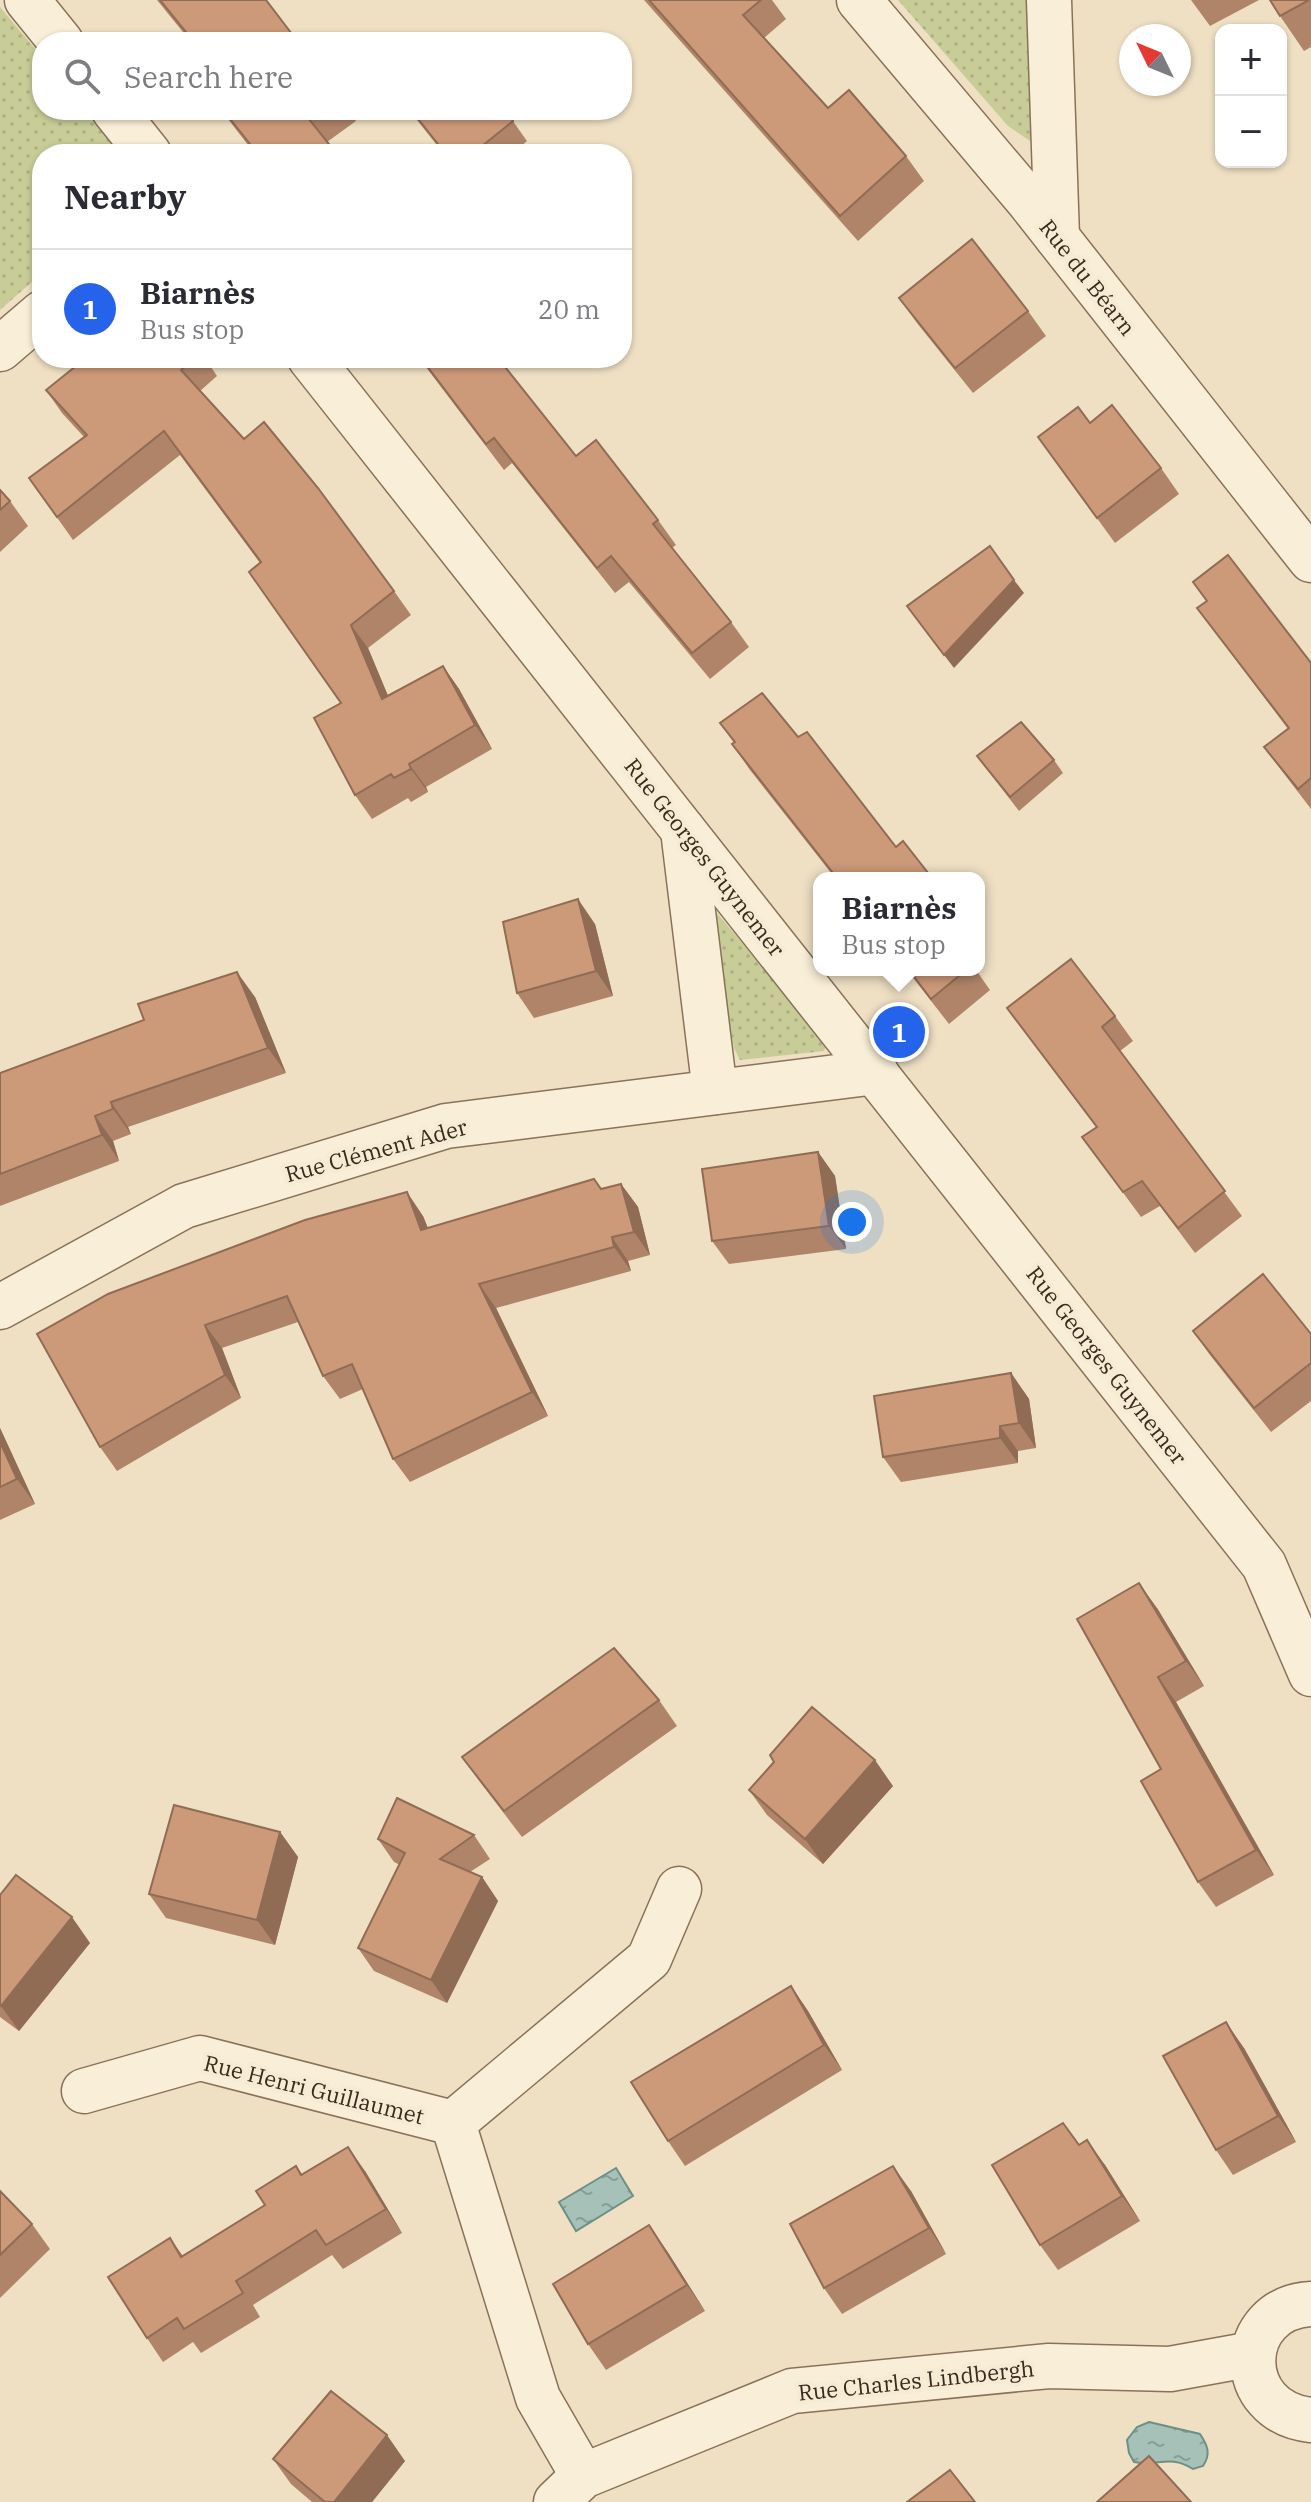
<!DOCTYPE html>
<meta charset="utf-8">
<style>
:root{--surface:#fff;--page:#f2f2f3;--text:#2b2b33;--muted:#7c7c81;--line:#e1e1e2;--accent:#2563eb}
body{margin:0;font-family:"IBM Plex Serif",serif;background:var(--page);color:var(--text)}
.controls{position:absolute;right:24px;top:24px;display:grid;overflow:hidden;border-radius:16px;box-shadow:0 2px 6px #0004}
.controls button{width:72px;height:72px;display:grid;place-items:center;padding:0;border:0;border-bottom:2px solid var(--line);background:var(--surface);color:var(--text);font:40px sans-serif}
.compass{position:absolute;left:1119px;top:24px;width:72px;height:72px;border-radius:50%;background:var(--surface);box-shadow:0 2px 6px #0004;rotate:313deg}
.you{position:absolute;left:852px;top:1222px;width:28px;height:28px;margin:-20px;border:6px solid #fff;border-radius:50%;background:#1a73e8;box-shadow:0 0 0 12px #1a73e833}
.badge{display:grid;place-items:center;width:52px;height:52px;border-radius:50%;background:var(--accent);color:#fff;font-size:26px;font-weight:700}
.pin{position:absolute;translate:-50% -50%;border:4px solid #fff;box-shadow:0 2px 8px #0006}
.popup{position:absolute;left:813px;top:872px;width:172px;height:104px;box-sizing:border-box;display:grid;place-content:center;border-radius:16px;background:var(--surface);filter:drop-shadow(0 2px 6px #0005);font-size:26px;white-space:nowrap;color:var(--muted)}
.popup b{font-size:30px;color:var(--text)}
.popup::after{content:'';position:absolute;left:50%;top:100%;margin-left:-16px;border:16px solid transparent;border-top-color:var(--surface)}
.list{margin:0;padding:0;list-style:none}
h2{display:flex;justify-content:space-between;align-items:center;height:104px;margin:0;padding:0 32px;font-size:34px}
h2 small{font-size:26px;font-weight:400;color:var(--muted)}
.list li{display:grid;grid-template-columns:52px 1fr auto;gap:24px;align-items:center;box-sizing:border-box;height:120px;padding:0 32px;border-top:2px solid var(--line)}
.list b{display:block;font-size:30px;white-space:nowrap}
.list p{margin:0;font-size:26px;white-space:nowrap;color:var(--muted)}
.list em{font-size:26px;font-style:normal;color:var(--muted)}
.icon{flex:none;width:44px;height:44px;fill:none;stroke:currentColor;stroke-width:2;stroke-linecap:round;stroke-linejoin:round}
.map{position:relative;flex:none;width:1311px;height:2502px;overflow:hidden}
.search{position:absolute;background:var(--surface);box-shadow:0 2px 6px #0004;left:32px;top:32px;width:600px;height:88px;display:flex;align-items:center;gap:20px;box-sizing:border-box;padding:0 28px;border-radius:32px;color:var(--muted);font-size:30px}
.panel{position:absolute;background:var(--surface);box-shadow:0 2px 6px #0004;left:32px;top:144px;width:600px;height:224px;border-radius:32px}
.map>svg:first-child{display:block}
.green{fill:url(#green-dots)}
.water{fill:url(#water-ripples);stroke:#6c9086;stroke-width:2}
.lines{fill:none;stroke-linecap:round;stroke-linejoin:round}
.street-casing{stroke:#89725a;stroke-width:47}
.street{stroke:#f9eed7;stroke-width:44}
.wall{fill:#b08468}
.shaded-wall{fill:#906c55}
.building{fill:#cd9a79;stroke:#906c55;stroke-width:2}
.labels{text-anchor:middle;dominant-baseline:central;stroke-width:8;stroke-linejoin:round;paint-order:stroke}
.street-label{font-size:22px;fill:#392a1e;stroke:#f6ebd3}
</style>
<div class="map">
<svg width="1311" height="2502" viewBox="0 0 1311 2502">
<defs>
<pattern id="green-dots" width="8" height="8" patternUnits="userSpaceOnUse" patternTransform="scale(2)"><rect width="8" height="8" fill="#c8cd97"/><path d="M2 2h.1M6 6h.1" fill="none" stroke="#adb082" stroke-width="1.8" stroke-linecap="round"/></pattern>
<pattern id="water-ripples" width="26" height="14" patternUnits="userSpaceOnUse" patternTransform="scale(2)"><rect width="26" height="14" fill="#a6c2b8"/><path d="M2 4q2-2 4 0t4 0M15 11q2-2 4 0t4 0" fill="none" stroke="#889e95"/></pattern>
</defs>
<rect width="100%" height="100%" fill="#efe0c4"/>
<g class="green">
<polygon points="898,0 1032,0 1033,143 1008,126"/>
<polygon points="0,7 42,57 42,110 86,110 122,154 42,154 42,273 0,310"/>
<polygon points="710,905 828,1042 824,1051 740,1060 734,1048 712,933"/>
</g>
<g class="water">
<polygon points="616,2168 633,2196 576,2231 559,2202"/>
<path d="M1149,2422L1200,2434C1208,2446 1211,2454 1203,2466L1193,2469C1169,2454 1158,2467 1134,2462L1129,2453L1127,2440L1137,2427Z"/>
</g>
<g class="lines">
<defs>
<g id="street">
<polyline points="27,0 61,42"/>
<polyline points="859,0 1027,199 1311,560"/>
<polyline points="1049,0 1057,237"/>
<polyline points="114,110 149,154"/>
<polyline points="0,349 42,313"/>
<polyline points="310,358 1264,1565 1311,1674"/>
<polyline points="683,830 715,1092"/>
<polyline points="0,1307 184,1206 446,1126 876,1072"/>
<polyline points="84,2091 200,2058 453,2123 538,2398 583,2476"/>
<polyline points="453,2123 649,1959 679,1889"/>
<path d="M1311,2304C1235,2308 1233,2412 1311,2420"/>
<polyline points="556,2502 583,2476 792,2391 1049,2366 1170,2369 1253,2354"/>
</g>
</defs>
<use href="#street" class="street-casing"/>
<use href="#street" class="street"/>
</g>
<g class="wall">
<polygon points="157,0 266,0 298,42 191,42"/>
<polygon points="644,0 772,0 786,19 764,38 828,108 906,156 924,181 858,241"/>
<polygon points="1191,0 1259,0 1210,26"/>
<polygon points="1270,0 1311,0 1311,47 1304,51 1280,16"/>
<polygon points="221,110 349,110 356,121 327,142 337,154 255,154"/>
<polygon points="409,110 505,110 527,141 512,154 444,154"/>
<polygon points="899,298 1028,311 1046,336 973,393 917,323"/>
<polygon points="86,358 205,358 217,376 200,391 244,439 394,591 411,615 368,648 388,696 443,666 459,689 492,749 426,787 428,792 411,802 408,798 372,819 355,795 341,703 260,563 180,455 73,540 29,478 84,437 62,413 46,390"/>
<polygon points="419,358 498,358 576,456 658,520 676,545 672,548 731,622 749,647 710,679 629,582 615,593 512,463 504,470"/>
<polygon points="1090,423 1161,468 1179,494 1115,543 1038,437"/>
<polygon points="0,490 10,501 28,526 0,552"/>
<polygon points="1193,582 1311,663 1311,809 1282,771 1264,747 1288,729 1197,608 1206,601"/>
<polygon points="720,723 798,737 896,847 932,878 835,878 750,770 732,744 734,743"/>
<polygon points="977,756 1054,760 1063,773 1019,811"/>
<polygon points="595,924 613,996 534,1018 517,993"/>
<polygon points="907,970 976,970 990,990 949,1024"/>
<polygon points="255,997 286,1073 128,1127 131,1134 113,1141 119,1161 0,1206 0,1073"/>
<polygon points="1007,1008 1115,1016 1133,1041 1120,1051 1242,1216 1195,1253 1160,1206 1141,1217 1082,1137 1096,1127"/>
<polygon points="818,1152 835,1176 846,1249 729,1264 712,1241"/>
<polygon points="621,1184 638,1207 650,1255 628,1261 631,1271 496,1308 548,1416 410,1482 393,1459 363,1389 340,1399 323,1376 298,1322 222,1348 241,1398 117,1471 100,1447 37,1334 423,1216 428,1228"/>
<polygon points="1193,1331 1311,1334 1311,1401 1271,1432 1210,1355"/>
<polygon points="1011,1373 1029,1399 1036,1448 1018,1451 1018,1463 901,1482 883,1457"/>
<polygon points="0,1428 35,1504 0,1520"/>
<polygon points="1157,1608 1204,1686 1176,1702 1274,1875 1216,1907 1198,1882 1161,1769"/>
<polygon points="659,1700 677,1726 522,1837 480,1782 462,1757"/>
<polygon points="893,1786 823,1864 767,1815 749,1790"/>
<polygon points="280,1832 298,1857 275,1945 166,1918 149,1894"/>
<polygon points="474,1835 490,1859 470,1872 482,1877 498,1901 447,2003 374,1971 358,1948 400,1865 394,1862 378,1839"/>
<polygon points="0,1895 90,1943 19,2031 0,2017"/>
<polygon points="791,1986 808,2011 842,2070 685,2166 668,2141"/>
<polygon points="1244,2048 1296,2142 1233,2175 1216,2150"/>
<polygon points="1079,2145 1105,2165 1140,2221 1058,2270 1040,2245"/>
<polygon points="296,2166 302,2174 365,2171 402,2233 343,2269 332,2255 253,2305 260,2317 201,2353 193,2342 163,2362 147,2338 170,2238 183,2256 265,2205"/>
<polygon points="0,2191 32,2224 50,2249 0,2298"/>
<polygon points="911,2191 946,2254 842,2314 824,2288"/>
<polygon points="667,2251 705,2311 606,2370 588,2344"/>
<polygon points="273,2459 405,2461 372,2502 312,2502 291,2484"/>
</g>
<g class="shaded-wall">
<polygon points="1014,580 1024,593 954,668 944,655"/>
<polygon points="351,625 368,648 399,722 382,699"/>
<polygon points="443,666 459,689 492,749 475,725"/>
<polygon points="409,764 426,787 428,792 411,769"/>
<polygon points="578,899 595,924 613,996 596,971"/>
<polygon points="237,972 255,997 286,1073 268,1048"/>
<polygon points="111,1102 128,1127 131,1134 113,1109"/>
<polygon points="95,1116 113,1141 119,1161 102,1135"/>
<polygon points="818,1152 835,1176 846,1249 829,1226"/>
<polygon points="621,1184 638,1207 650,1255 634,1232"/>
<polygon points="407,1192 423,1216 438,1254 421,1230"/>
<polygon points="612,1237 628,1261 631,1271 614,1247"/>
<polygon points="479,1284 496,1308 548,1416 532,1392"/>
<polygon points="205,1325 222,1348 241,1398 225,1375"/>
<polygon points="1011,1373 1029,1399 1036,1448 1019,1423"/>
<polygon points="1000,1426 1018,1451 1018,1463 1000,1438"/>
<polygon points="0,1428 35,1504 17,1479 0,1442"/>
<polygon points="1139,1583 1157,1608 1204,1686 1186,1661"/>
<polygon points="1158,1677 1176,1702 1274,1875 1256,1850"/>
<polygon points="875,1760 893,1786 823,1864 805,1839"/>
<polygon points="280,1832 298,1857 275,1945 257,1920"/>
<polygon points="482,1877 498,1901 447,2003 431,1980"/>
<polygon points="72,1917 90,1943 19,2031 1,2006"/>
<polygon points="791,1986 808,2011 842,2070 824,2045"/>
<polygon points="1226,2022 1244,2048 1296,2142 1278,2116"/>
<polygon points="1087,2140 1105,2165 1140,2221 1122,2196"/>
<polygon points="348,2147 365,2171 402,2233 386,2209"/>
<polygon points="893,2166 911,2191 946,2254 929,2228"/>
<polygon points="649,2225 667,2251 705,2311 687,2285"/>
<polygon points="387,2435 405,2461 372,2502 334,2502"/>
</g>
<g class="building">
<polygon points="160,0 266,0 298,42 194,42"/>
<polygon points="649,0 761,0 743,15 828,108 849,90 906,156 840,216"/>
<polygon points="1270,0 1309,0 1280,16"/>
<polygon points="449,36 454,42 442,42"/>
<polygon points="223,110 318,110 308,118 337,154 258,154"/>
<polygon points="411,110 505,110 513,121 472,154 446,154"/>
<polygon points="972,239 1028,311 955,368 899,298"/>
<polygon points="86,358 194,358 181,370 244,439 264,422 318,488 394,591 351,625 382,699 443,666 475,725 409,764 411,769 394,778 391,774 355,795 314,718 341,703 249,572 261,562 164,431 57,517 29,478 87,435 46,390"/>
<polygon points="421,358 498,358 576,456 596,440 658,520 653,524 731,622 692,653 611,556 597,568 494,438 486,444"/>
<polygon points="1112,405 1161,468 1097,518 1038,437 1078,407 1090,423"/>
<polygon points="0,490 10,501 0,510"/>
<polygon points="990,546 1014,580 944,655 907,606"/>
<polygon points="1228,555 1311,663 1311,778 1298,789 1264,747 1289,728 1197,608 1207,601 1193,582"/>
<polygon points="762,693 798,737 807,732 896,847 903,841 932,878 837,878 732,744 735,742 720,723"/>
<polygon points="1021,722 1054,760 1010,797 977,756"/>
<polygon points="578,899 596,971 517,993 503,922"/>
<polygon points="1071,959 1115,1016 1102,1027 1225,1191 1178,1228 1142,1181 1123,1192 1082,1137 1097,1127 1007,1008"/>
<polygon points="909,970 966,970 931,999"/>
<polygon points="237,972 268,1048 111,1102 113,1109 95,1116 102,1135 0,1174 0,1073 144,1020 138,1004"/>
<polygon points="818,1152 829,1226 712,1241 702,1169"/>
<polygon points="594,1179 601,1189 621,1184 634,1232 612,1237 614,1247 479,1284 532,1392 393,1459 352,1364 323,1376 287,1296 205,1325 225,1375 100,1447 37,1334 108,1294 305,1220 407,1192 421,1230"/>
<polygon points="1263,1274 1311,1334 1311,1363 1254,1408 1193,1331"/>
<polygon points="1011,1373 1019,1423 1000,1426 1000,1438 883,1457 874,1396"/>
<polygon points="0,1442 17,1479 0,1487"/>
<polygon points="1139,1583 1186,1661 1158,1677 1256,1850 1198,1882 1141,1781 1161,1769 1077,1619"/>
<polygon points="614,1648 659,1700 504,1811 462,1757"/>
<polygon points="812,1707 875,1760 805,1839 749,1790 774,1762 770,1755"/>
<polygon points="397,1798 474,1835 440,1859 482,1877 431,1980 358,1948 405,1853 378,1839"/>
<polygon points="174,1805 280,1832 257,1920 149,1894"/>
<polygon points="16,1875 72,1917 1,2006 0,2005 0,1895"/>
<polygon points="791,1986 824,2045 668,2141 631,2082"/>
<polygon points="1226,2022 1278,2116 1216,2150 1163,2056"/>
<polygon points="1063,2123 1079,2145 1087,2140 1122,2196 1040,2245 992,2165"/>
<polygon points="348,2147 386,2209 326,2245 316,2230 236,2281 243,2293 184,2329 177,2318 147,2338 108,2277 170,2238 181,2257 265,2205 256,2191 296,2166 301,2175"/>
<polygon points="893,2166 929,2228 824,2288 790,2224"/>
<polygon points="0,2191 32,2224 0,2255"/>
<polygon points="649,2225 687,2285 588,2344 553,2284"/>
<polygon points="331,2391 387,2435 334,2502 325,2502 273,2459"/>
<polygon points="1149,2456 1191,2502 1097,2502"/>
<polygon points="950,2470 975,2502 907,2502"/>
</g>
<g class="labels">
<g class="street-label">
<text transform="translate(1088 277) rotate(52)">Rue du Béarn</text>
<text transform="translate(705 857) rotate(52)">Rue Georges Guynemer</text>
<text transform="translate(376 1150) rotate(-15)">Rue Clément Ader</text>
<text transform="translate(1107 1365) rotate(52)">Rue Georges Guynemer</text>
<text transform="translate(314 2089) rotate(14)">Rue Henri Guillaumet</text>
<text transform="translate(916 2380) rotate(-6)">Rue Charles Lindbergh</text>
</g>
</g>
</svg>
<div class="controls">
<button>+</button>
<button>−</button>
</div>
<svg class="compass" viewBox="-18 -18 36 36"><path d="M0-13l5 13h-10z" fill="#e53935"/><path d="M0 13l5-13h-10z" fill="#7c7c81"/></svg>
<div class="you"></div>
<div class="pin badge" style="left:899px;top:1032px">1</div>
<div class="popup"><b>Biarnès</b>Bus stop</div>
<div class="search"><svg class="icon" aria-label="search" viewBox="0 0 24 24"><circle cx="10" cy="10" r="6"/><path d="M15 15l6 6"/></svg>Search here</div>
<section class="panel">
<h2>Nearby<small></small></h2>
<ul class="list">
<li><span class="badge">1</span><div><b>Biarnès</b><p>Bus stop</p></div><em>20 m</em></li>
</ul>
</section>
</div>
